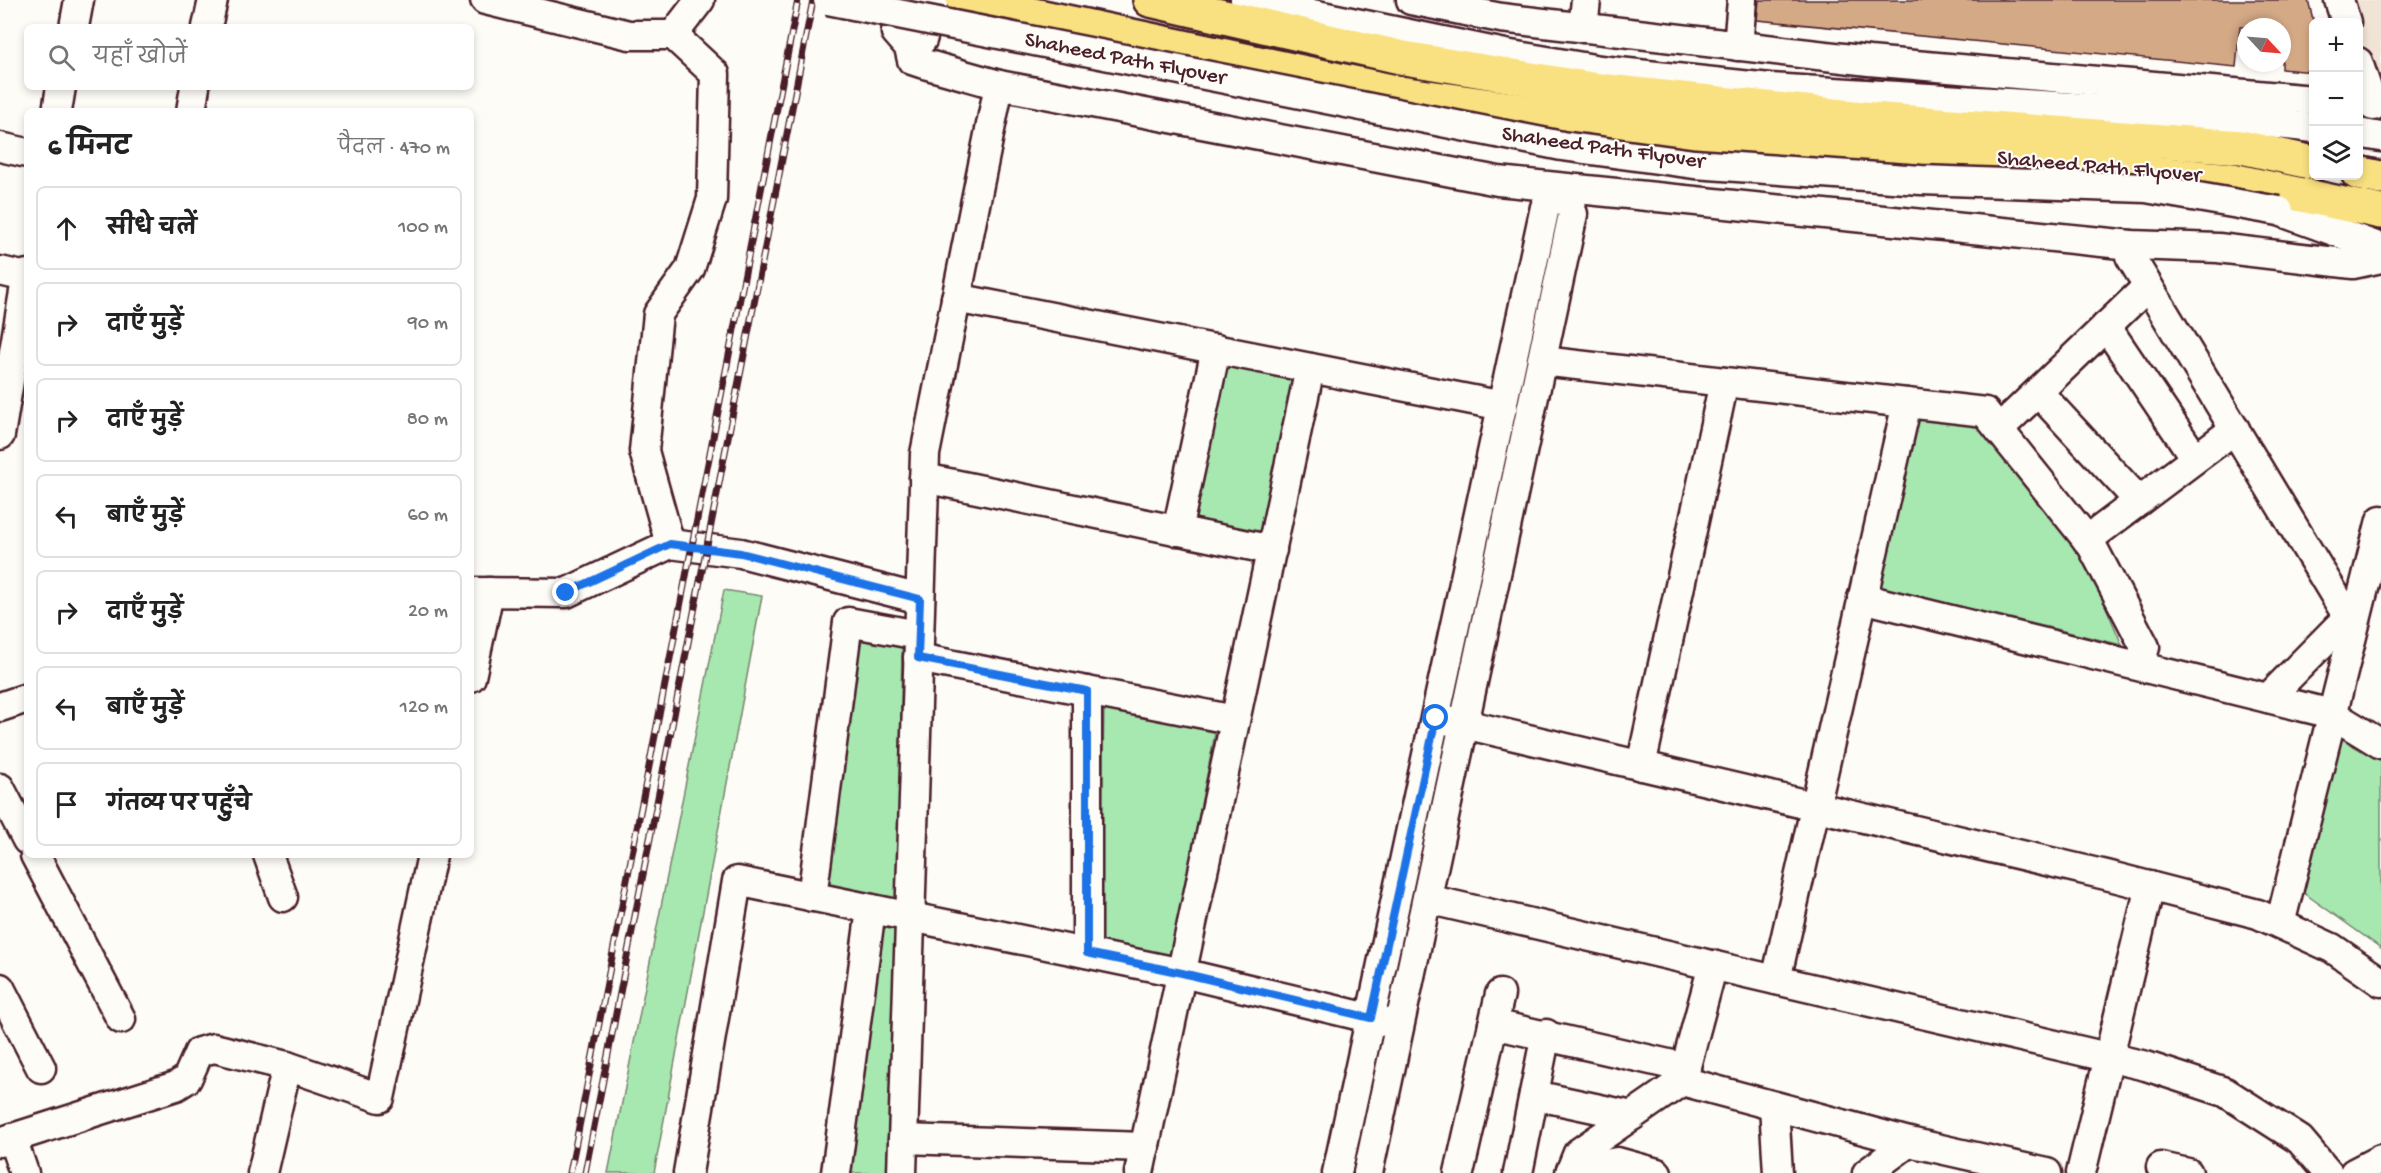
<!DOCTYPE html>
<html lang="hi">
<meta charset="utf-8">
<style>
:root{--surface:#fff;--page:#f6f6f6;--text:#222;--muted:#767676;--line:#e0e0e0}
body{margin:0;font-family:"Gochi Hand","Playpen Sans Deva",sans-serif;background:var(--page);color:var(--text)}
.controls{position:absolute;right:18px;top:18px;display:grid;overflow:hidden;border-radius:9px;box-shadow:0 3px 9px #0003}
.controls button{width:54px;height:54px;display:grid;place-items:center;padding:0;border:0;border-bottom:2px solid var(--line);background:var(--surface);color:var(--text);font:30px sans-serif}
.compass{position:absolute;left:2237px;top:18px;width:54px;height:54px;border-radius:50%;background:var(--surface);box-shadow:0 3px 9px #0003;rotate:116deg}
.stop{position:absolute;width:18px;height:18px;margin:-14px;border:4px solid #1a73e8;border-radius:50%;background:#fff}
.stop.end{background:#1a73e8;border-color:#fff;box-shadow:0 2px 6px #0008}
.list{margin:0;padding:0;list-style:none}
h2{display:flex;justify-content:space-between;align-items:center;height:78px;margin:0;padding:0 24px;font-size:26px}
h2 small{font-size:20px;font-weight:400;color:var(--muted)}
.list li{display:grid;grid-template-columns:39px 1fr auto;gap:18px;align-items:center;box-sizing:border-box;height:84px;margin:0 12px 12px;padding:0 12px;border:2px solid var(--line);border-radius:9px}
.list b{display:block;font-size:22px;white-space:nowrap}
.list em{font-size:20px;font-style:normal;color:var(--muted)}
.icon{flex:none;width:33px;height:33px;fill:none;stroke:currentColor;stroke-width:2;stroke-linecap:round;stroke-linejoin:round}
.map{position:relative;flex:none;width:2381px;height:1173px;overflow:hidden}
.search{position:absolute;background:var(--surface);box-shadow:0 3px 9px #0003;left:24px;top:24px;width:450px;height:66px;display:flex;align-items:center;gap:15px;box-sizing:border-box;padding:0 21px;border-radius:9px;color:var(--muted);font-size:22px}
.panel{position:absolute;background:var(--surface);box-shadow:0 3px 9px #0003;left:24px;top:108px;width:450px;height:750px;border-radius:9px}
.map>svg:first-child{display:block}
.built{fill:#f1e3d5}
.green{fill:#a7e7b0;stroke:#78836e;stroke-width:1.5}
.building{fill:#d4a986;stroke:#4a1f2b;stroke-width:1.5}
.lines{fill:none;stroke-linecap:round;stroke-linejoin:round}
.minor-casing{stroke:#4a1f2b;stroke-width:33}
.highway-casing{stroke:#4a1f2b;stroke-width:38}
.minor{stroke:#fdfcf7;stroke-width:28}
.highway{stroke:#f9e181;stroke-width:33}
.rail-casing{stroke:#4a1f2b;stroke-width:7}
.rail{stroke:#fdfcf7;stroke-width:4.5;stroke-dasharray:14;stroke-linecap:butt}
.minor-bridge-casing{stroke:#4a1f2b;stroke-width:33;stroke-linecap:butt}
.minor-bridge{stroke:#fdfcf7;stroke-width:28}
.route{stroke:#1a73e8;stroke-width:8}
.labels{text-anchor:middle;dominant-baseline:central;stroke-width:4.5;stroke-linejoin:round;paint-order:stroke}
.street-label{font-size:22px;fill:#4a1f2b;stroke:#fdfcf7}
</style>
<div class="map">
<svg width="2381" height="1173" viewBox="0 0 2381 1173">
<rect width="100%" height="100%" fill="#fdfcf7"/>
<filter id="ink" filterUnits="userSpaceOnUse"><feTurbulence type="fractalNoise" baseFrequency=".0167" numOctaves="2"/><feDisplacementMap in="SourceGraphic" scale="12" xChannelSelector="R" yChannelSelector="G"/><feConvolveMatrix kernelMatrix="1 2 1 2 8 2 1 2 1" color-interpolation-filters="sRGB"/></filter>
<g filter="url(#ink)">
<polygon class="built" points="2349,0 2381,0 2381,94 2376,93 2359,31 2358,22"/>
<g class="green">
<polygon points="1223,362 1298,377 1264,533 1190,518"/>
<polygon points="1916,417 1984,427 2086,560 2122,645 1880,587"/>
<polygon points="724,590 762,596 654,1173 608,1173"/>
<polygon points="857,634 902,644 898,900 826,885"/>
<polygon points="1104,704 1216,728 1172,956 1100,940"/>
<polygon points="2342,730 2381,755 2381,948 2304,893"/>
<polygon points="880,920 895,923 887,1173 848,1173"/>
</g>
<polygon class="building" points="1759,0 2308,0 2313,19 2313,72 2282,69 2282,27 2240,27 2236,67 1757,20"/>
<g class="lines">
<defs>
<g id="minor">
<polyline points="485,0 629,35 673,35 700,0"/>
<polyline points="906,0 896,32 909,47 912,60 921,63 999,85 1498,181 2131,245 2218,248 2353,264 2381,258"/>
<polyline points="1245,0 1505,54 1600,70 1770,88 2184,114 2314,128"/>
<polyline points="1411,0 1501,18 1869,61 2314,100"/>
<polyline points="2339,0 2346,22"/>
<polyline points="74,27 79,0"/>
<polyline points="207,27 213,0"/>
<polyline points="1583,28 1586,0"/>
<polyline points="919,42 922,40 934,0"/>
<polyline points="1738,46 1742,0"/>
<polyline points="2358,62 2373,106"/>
<polyline points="57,111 61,87"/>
<polyline points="191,111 195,87"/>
<polyline points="2358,133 2381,137"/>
<polyline points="0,147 27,153"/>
<polyline points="2279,211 2381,248"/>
<polyline points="2131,245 2130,256 2348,617 2356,618"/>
<polyline points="0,271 26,277"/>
<polyline points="956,298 1503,406"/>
<polyline points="2106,326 2195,458"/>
<polyline points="1542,361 1985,412 2092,546 2145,647 2140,665"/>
<polyline points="2038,392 2139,501"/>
<polyline points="1999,429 2148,286"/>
<polyline points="0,435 27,274"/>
<polyline points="924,478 1272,550"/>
<polyline points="1177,531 1216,349"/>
<polyline points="2087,540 2235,429"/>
<polyline points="670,544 644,451 658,314 690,269 712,199 715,74 673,35"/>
<polyline points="471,592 566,593 670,544 741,553 920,599"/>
<polyline points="1862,598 2332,714 2381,744"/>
<polyline points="918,658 1235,720"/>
<polyline points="471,677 489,592"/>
<polyline points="1087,691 1087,953"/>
<polyline points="2268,698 2348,617"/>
<polyline points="0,707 27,698"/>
<polyline points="1447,720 2106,875 2258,914 2332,948 2381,982"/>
<polyline points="1641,766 1724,382"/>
<polyline points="0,788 27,840"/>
<polyline points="35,855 121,1019"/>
<polyline points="268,855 283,897"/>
<polyline points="812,897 848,622 918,635"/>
<polyline points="1427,899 2146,1066 2225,1092 2300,1140 2328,1173"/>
<polyline points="2280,924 2381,520"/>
<polyline points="1776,980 1907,403"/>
<polyline points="0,988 41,1068"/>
<polyline points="1493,1024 1686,1068"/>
<polyline points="1682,1081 1909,1142 2047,1173"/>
<polyline points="1534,1095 1632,1116"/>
<polyline points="1774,1106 1778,1173"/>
<polyline points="12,1138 24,1173"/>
<polyline points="903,1139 1145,1147"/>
<polyline points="0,1142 176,1086 187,1079 199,1052 214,1048 287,1066 380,1098 432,855"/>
<polyline points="2161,1167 2188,1173"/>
<polyline points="1571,1170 1617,1162 1657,1173"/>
<polyline points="262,1173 287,1066"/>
<polyline points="688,1173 737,881 1182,973 1390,1023"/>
<polyline points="836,1173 871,909"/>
<polyline points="902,1173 925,454 999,85"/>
<polyline points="1139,1173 1310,368"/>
<polyline points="1337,1173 1545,207 1563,188 1573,214 1368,1173"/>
<polyline points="1459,1173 1500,994"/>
<polyline points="1518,1173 1546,1034"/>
<polyline points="1570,1173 1578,1153 1682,1081 1713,965"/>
<polyline points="1867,1173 1909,1142"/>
<polyline points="2081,1173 2150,886"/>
<polyline points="2354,1173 2381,1159"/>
</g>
<g id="highway">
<polyline points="963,0 1400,93 1640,127 2232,180 2381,212"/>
<polyline points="1150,0 1404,58 1598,90 1872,119 2241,147 2314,163"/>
<polyline points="2358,173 2381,178"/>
</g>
</defs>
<use href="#minor" class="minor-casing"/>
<use href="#highway" class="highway-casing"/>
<use href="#minor" class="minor"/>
<use href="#highway" class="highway"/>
<defs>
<g id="rail">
<polyline points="570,1173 798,0"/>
<polyline points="585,1173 813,0"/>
</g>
</defs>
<use href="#rail" class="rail-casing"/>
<use href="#rail" class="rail"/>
<defs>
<polyline id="minor-bridge" points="828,0 1562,146 1694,164 1921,180 2146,188 2279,211"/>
</defs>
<use href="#minor-bridge" class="minor-bridge-casing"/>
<use href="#minor-bridge" class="minor-bridge"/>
</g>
</g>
<g class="lines" filter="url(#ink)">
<polyline class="route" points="566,593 670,544 741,553 920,599 918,658 1087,691 1087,953 1182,973 1371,1018 1436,718"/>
</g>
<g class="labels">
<g class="street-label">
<text transform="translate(1125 60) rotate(11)">Shaheed Path Flyover</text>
<text transform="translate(1603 149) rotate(8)">Shaheed Path Flyover</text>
<text transform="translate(2099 168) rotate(5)">Shaheed Path Flyover</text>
</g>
</g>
</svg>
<div class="controls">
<button>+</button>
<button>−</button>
<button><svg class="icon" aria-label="layers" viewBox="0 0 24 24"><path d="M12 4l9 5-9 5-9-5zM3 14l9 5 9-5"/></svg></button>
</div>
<svg class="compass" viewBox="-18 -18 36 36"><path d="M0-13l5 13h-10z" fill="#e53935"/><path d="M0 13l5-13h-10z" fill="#767676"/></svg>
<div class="stop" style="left:1436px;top:718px"></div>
<div class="stop end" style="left:566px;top:593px"></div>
<div class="search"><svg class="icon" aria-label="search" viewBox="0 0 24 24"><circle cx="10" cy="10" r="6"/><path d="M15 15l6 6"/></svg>यहाँ खोजें</div>
<section class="panel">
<h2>6 मिनट<small>पैदल · 470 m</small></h2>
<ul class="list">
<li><svg class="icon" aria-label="ahead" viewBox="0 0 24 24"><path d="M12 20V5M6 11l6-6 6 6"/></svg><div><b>सीधे चलें</b></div><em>100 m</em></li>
<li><svg class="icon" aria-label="right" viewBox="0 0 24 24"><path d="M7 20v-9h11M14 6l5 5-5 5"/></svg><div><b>दाएँ मुड़ें</b></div><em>90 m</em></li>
<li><svg class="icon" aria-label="right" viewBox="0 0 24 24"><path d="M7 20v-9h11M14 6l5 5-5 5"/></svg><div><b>दाएँ मुड़ें</b></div><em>80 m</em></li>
<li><svg class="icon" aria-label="left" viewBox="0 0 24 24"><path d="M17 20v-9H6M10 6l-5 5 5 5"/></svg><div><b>बाएँ मुड़ें</b></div><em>60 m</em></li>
<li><svg class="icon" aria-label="right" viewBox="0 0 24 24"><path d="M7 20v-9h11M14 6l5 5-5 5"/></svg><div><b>दाएँ मुड़ें</b></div><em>20 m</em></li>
<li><svg class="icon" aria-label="left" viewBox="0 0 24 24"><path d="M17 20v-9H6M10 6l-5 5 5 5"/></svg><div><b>बाएँ मुड़ें</b></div><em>120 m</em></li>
<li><svg class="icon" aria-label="arrive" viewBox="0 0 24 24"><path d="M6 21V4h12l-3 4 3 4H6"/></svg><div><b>गंतव्य पर पहुँचे</b></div></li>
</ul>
</section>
</div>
